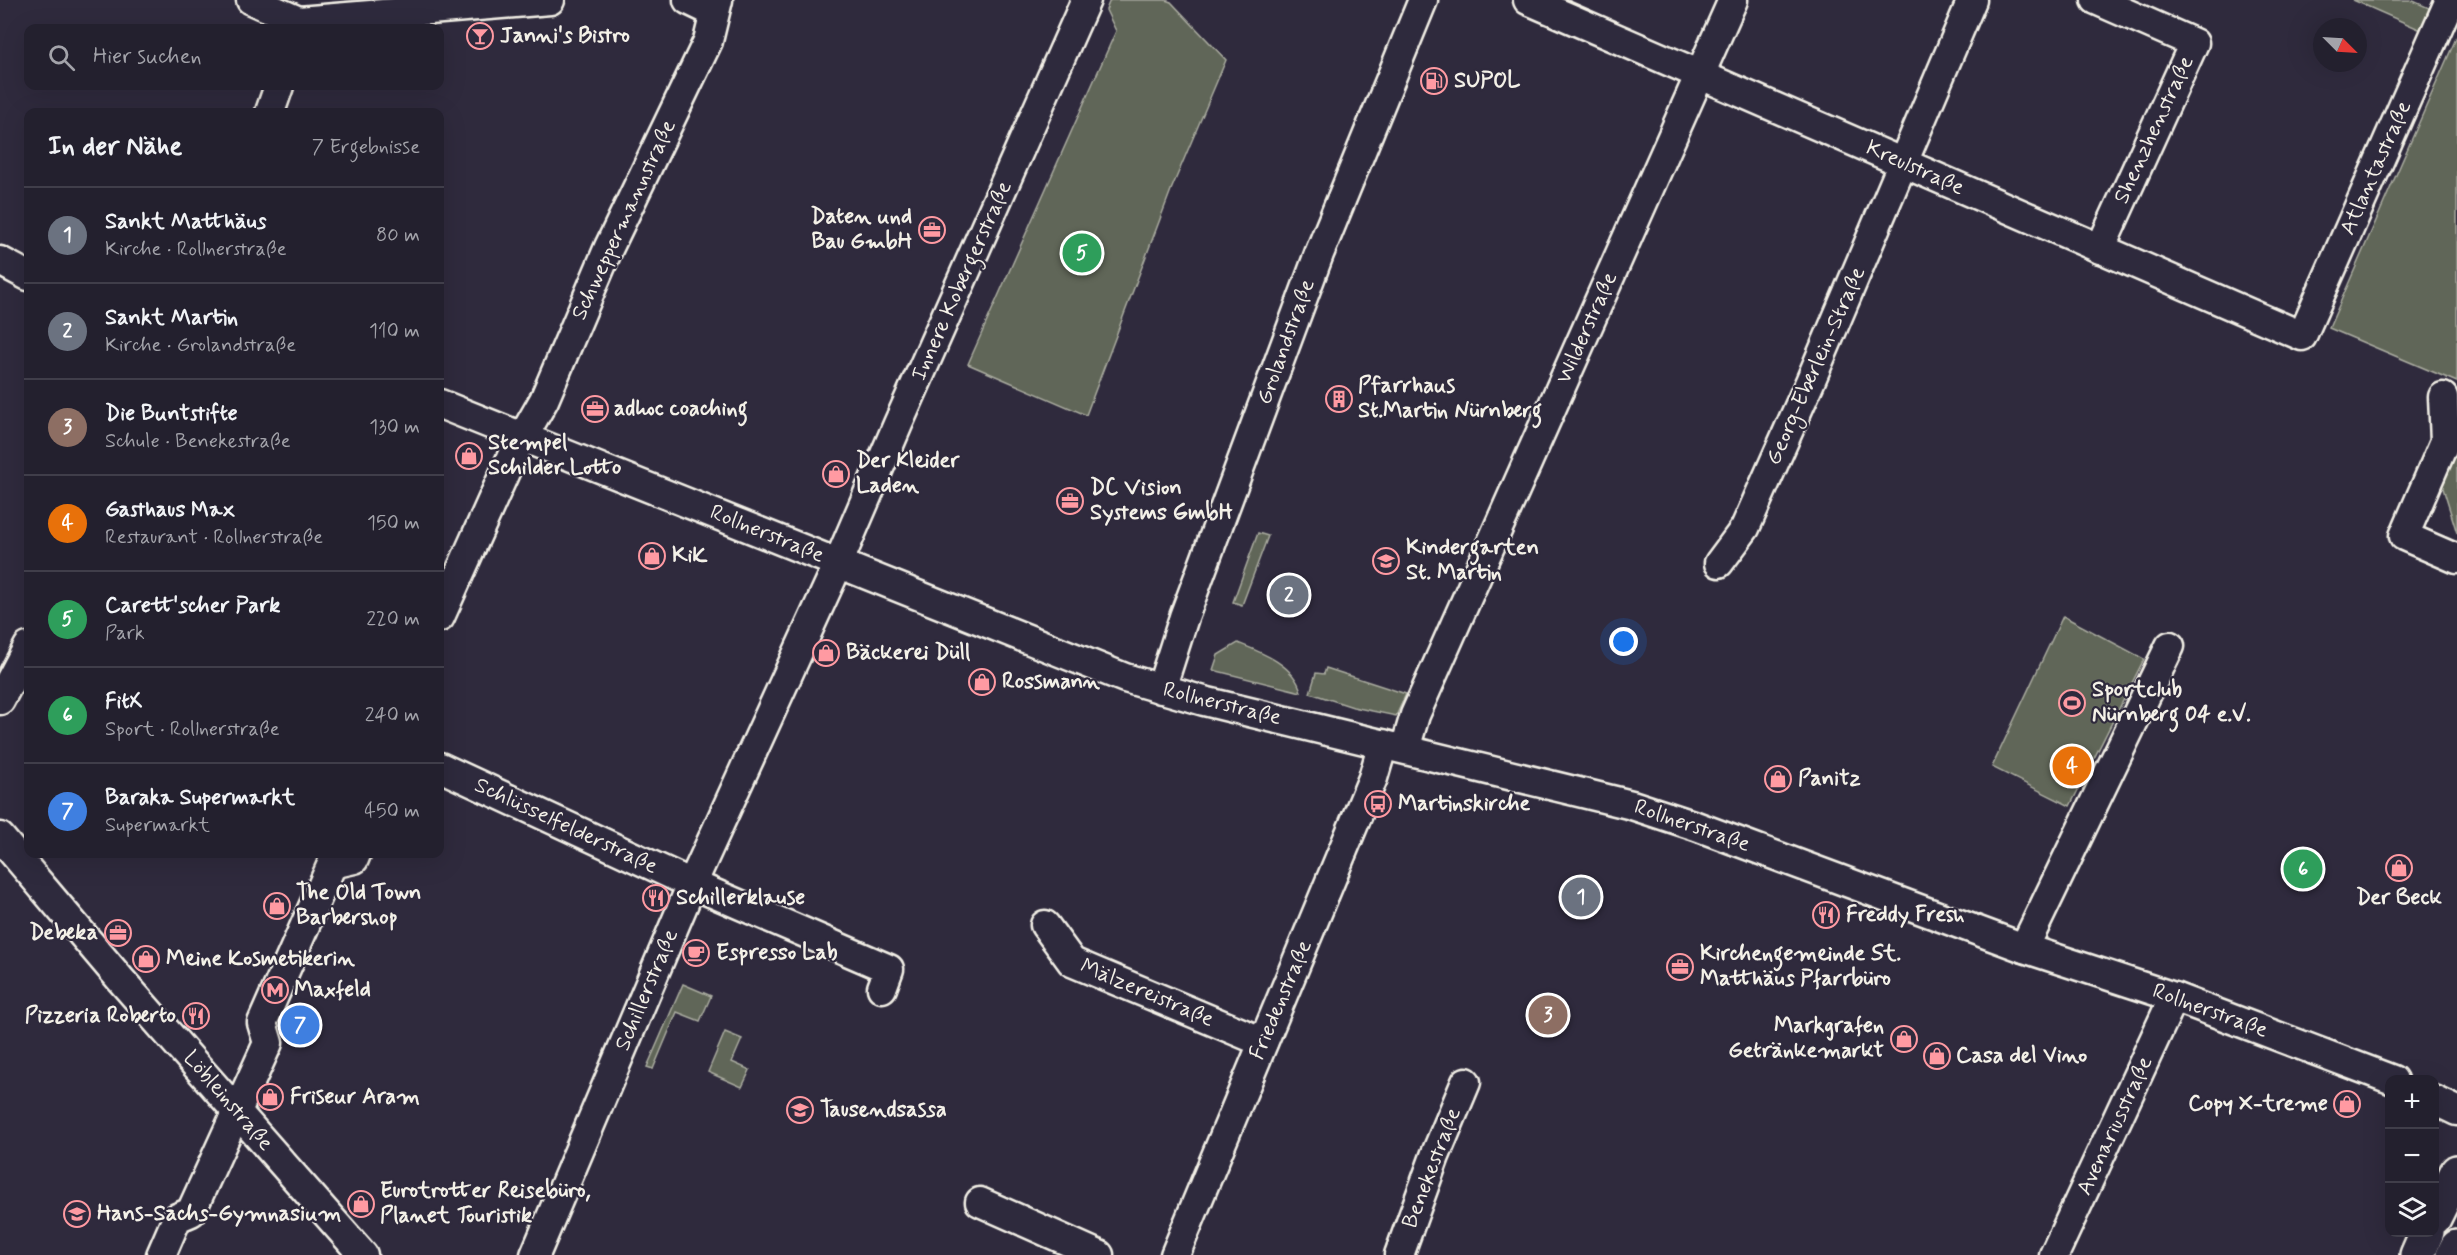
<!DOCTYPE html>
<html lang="de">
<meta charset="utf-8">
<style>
:root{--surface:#23202e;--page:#2f2d3a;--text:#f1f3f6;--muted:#a3a3aa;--line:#403e4a;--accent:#2563eb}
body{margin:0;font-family:Mynerve,sans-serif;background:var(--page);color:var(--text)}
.controls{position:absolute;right:18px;bottom:18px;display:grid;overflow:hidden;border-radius:12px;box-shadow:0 6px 24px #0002}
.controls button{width:54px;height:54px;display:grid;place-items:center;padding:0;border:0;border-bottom:2px solid var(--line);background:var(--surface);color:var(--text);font:30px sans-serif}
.compass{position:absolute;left:2313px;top:18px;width:54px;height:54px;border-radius:50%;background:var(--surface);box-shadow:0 6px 24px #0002;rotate:114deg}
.you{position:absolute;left:1624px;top:642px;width:21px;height:21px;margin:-15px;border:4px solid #fff;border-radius:50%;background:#1a73e8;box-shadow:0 0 0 9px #1a73e833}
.badge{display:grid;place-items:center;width:39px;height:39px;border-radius:50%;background:var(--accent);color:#fff;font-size:20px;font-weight:700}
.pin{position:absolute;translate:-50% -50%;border:3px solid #fff;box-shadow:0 2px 6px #0006}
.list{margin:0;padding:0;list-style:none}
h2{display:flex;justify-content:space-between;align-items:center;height:78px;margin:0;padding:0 24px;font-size:26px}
h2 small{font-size:20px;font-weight:400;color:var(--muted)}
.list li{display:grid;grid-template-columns:39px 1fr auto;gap:18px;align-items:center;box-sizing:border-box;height:96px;padding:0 24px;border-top:2px solid var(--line)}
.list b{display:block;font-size:22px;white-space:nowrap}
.list p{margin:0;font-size:20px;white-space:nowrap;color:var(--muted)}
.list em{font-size:20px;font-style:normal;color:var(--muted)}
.icon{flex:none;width:33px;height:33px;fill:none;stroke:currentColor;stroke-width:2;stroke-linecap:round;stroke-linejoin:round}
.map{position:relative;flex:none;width:2457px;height:1255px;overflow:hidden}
.search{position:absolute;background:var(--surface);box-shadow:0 6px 24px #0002;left:24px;top:24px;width:420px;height:66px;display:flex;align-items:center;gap:15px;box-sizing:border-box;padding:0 21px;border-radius:12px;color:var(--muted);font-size:22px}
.panel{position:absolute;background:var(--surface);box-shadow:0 6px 24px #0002;left:24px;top:108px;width:420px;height:750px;border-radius:12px}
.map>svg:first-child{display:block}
.green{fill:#616658;stroke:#aaaca0;stroke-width:1.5}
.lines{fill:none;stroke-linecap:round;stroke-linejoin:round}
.minor-casing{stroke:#f4f1e8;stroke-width:33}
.major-casing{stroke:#f4f1e8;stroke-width:38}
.minor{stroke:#2f2a3d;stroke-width:28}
.major{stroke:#2f2a3d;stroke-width:33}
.labels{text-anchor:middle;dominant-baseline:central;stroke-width:4.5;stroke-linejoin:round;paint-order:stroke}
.poi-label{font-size:22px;font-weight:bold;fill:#f4f1e8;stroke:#2f2a3d;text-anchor:start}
.street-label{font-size:22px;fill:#f4f1e8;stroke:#2f2a3d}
</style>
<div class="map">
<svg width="2457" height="1255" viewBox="0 0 2457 1255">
<rect width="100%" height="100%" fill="#2f2a3d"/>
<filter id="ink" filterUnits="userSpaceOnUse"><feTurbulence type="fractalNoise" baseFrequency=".0167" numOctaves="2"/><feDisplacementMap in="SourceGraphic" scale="12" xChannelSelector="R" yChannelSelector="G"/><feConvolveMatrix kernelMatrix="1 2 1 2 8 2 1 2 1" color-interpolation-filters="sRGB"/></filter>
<g filter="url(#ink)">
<g class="green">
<polygon points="1110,0 1165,0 1171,2 1226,60 1171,190 1086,415 968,364 1116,31 1106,10"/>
<polygon points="2353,0 2411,0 2438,12 2428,33"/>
<polygon points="2457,36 2457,382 2329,328"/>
<polygon points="2457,451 2457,533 2442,485"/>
<polygon points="1258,533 1268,536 1242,605 1233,602"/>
<polygon points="2063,616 2144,659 2070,806 1992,767"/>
<path d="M1238,643C1261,652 1295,665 1301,692L1213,670L1218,655Z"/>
<polygon points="1326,668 1406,694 1396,716 1353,707 1310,693 1316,673 1324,674"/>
<polygon points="683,984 711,996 700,1021 677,1012 653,1069 647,1067"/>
<polygon points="725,1032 742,1039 732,1062 750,1070 742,1087 708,1072"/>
</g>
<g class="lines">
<defs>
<g id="minor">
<polyline points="251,0 299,21 550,0"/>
<polyline points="688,0 713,12"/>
<polyline points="1528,0 2302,336 2450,0"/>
<polyline points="2096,0 2194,43 2100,249"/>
<polyline points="270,112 279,86"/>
<polyline points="0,261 28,276"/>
<polyline points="2443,397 2445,441 2404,536 2457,559"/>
<polyline points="440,404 1125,678 1204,701 1632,805 1696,826 2024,948 2174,997 2393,1080"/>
<polyline points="1719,563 1745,528 1810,382 1972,0"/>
<polyline points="440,617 513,454 544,400 609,247 708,41 718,0"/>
<polyline points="1161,689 1184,617 1319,254 1423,0"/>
<polyline points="0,700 28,647"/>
<polyline points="1405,749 1415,715 1733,0"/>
<polyline points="440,767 692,884 889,969 882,988"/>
<polyline points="0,837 121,980 363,1255"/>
<polyline points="1045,925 1072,962 1263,1042"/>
<polyline points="2024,948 2170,646"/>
<polyline points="2434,1100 2457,1111"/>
<polyline points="980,1202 1099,1255"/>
<polyline points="161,1255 177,1218 191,1212 268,1043 262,1023 332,864 354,859 356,854"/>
<polyline points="535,1255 692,884 831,580 898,424 1086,0"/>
<polyline points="1175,1255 1373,778 1383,744"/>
<polyline points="1399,1255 1435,1156 1466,1082"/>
<polyline points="2054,1255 2174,997"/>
</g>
<g id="major">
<polyline points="2434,1218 2457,1172"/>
<polyline points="2417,1255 2427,1232"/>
<polyline points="2453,1255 2457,1247"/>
</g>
</defs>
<use href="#minor" class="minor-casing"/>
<use href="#major" class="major-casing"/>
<use href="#minor" class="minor"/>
<use href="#major" class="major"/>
</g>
</g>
<defs>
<symbol id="bar-ring" viewBox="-11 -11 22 22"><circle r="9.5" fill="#2f2a3d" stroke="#ff9aa2" stroke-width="1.5"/><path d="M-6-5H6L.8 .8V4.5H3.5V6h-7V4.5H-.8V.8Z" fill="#ff9aa2"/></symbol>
<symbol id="fuel-ring" viewBox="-11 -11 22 22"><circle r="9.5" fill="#2f2a3d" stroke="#ff9aa2" stroke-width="1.5"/><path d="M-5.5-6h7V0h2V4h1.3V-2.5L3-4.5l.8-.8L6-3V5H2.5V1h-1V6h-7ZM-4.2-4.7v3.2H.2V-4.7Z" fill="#ff9aa2"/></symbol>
<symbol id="office-ring" viewBox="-11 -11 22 22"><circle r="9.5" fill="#2f2a3d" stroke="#ff9aa2" stroke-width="1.5"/><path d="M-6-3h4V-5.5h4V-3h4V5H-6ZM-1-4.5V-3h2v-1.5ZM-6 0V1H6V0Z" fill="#ff9aa2"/></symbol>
<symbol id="building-ring" viewBox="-11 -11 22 22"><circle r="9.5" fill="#2f2a3d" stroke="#ff9aa2" stroke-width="1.5"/><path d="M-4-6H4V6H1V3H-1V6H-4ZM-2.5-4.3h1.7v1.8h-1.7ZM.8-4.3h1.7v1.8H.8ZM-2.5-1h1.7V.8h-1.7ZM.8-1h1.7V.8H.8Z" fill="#ff9aa2"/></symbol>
<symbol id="shop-ring" viewBox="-11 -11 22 22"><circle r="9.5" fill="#2f2a3d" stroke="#ff9aa2" stroke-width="1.5"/><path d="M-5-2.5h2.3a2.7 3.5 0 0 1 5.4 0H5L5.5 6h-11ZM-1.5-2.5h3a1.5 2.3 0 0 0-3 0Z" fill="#ff9aa2"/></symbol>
<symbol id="school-ring" viewBox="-11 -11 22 22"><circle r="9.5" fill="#2f2a3d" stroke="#ff9aa2" stroke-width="1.5"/><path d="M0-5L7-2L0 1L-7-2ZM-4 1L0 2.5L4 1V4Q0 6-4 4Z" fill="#ff9aa2"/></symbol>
<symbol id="stadium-ring" viewBox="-11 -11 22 22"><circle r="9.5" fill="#2f2a3d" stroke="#ff9aa2" stroke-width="1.5"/><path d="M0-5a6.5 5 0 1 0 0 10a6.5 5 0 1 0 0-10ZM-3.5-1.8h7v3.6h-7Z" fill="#ff9aa2"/></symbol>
<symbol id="bus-ring" viewBox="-11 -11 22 22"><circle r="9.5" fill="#2f2a3d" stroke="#ff9aa2" stroke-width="1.5"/><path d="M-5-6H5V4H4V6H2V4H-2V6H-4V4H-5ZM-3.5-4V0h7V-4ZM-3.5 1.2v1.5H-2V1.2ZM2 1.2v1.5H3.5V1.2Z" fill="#ff9aa2"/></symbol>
<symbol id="restaurant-ring" viewBox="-11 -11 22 22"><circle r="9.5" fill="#2f2a3d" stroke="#ff9aa2" stroke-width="1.5"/><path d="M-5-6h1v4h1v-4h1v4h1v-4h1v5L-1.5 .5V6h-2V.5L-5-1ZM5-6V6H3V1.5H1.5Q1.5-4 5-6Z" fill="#ff9aa2"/></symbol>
<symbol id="cafe-ring" viewBox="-11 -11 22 22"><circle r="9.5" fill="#2f2a3d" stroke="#ff9aa2" stroke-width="1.5"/><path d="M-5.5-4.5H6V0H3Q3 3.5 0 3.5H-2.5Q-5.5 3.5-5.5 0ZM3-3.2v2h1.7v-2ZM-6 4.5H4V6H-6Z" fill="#ff9aa2"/></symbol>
<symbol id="metro-ring" viewBox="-11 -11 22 22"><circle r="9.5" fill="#2f2a3d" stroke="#ff9aa2" stroke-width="1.5"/><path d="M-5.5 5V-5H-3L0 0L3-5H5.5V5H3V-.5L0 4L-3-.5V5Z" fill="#ff9aa2"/></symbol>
</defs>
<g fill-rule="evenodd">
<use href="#bar-ring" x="465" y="21" width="30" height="30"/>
<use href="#fuel-ring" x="1419" y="66" width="30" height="30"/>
<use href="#office-ring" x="917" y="215" width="30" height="30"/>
<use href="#building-ring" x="1324" y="384" width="30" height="30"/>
<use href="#office-ring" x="580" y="394" width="30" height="30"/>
<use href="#shop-ring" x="454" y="441" width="30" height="30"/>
<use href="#shop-ring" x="821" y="459" width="30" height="30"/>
<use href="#office-ring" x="1055" y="486" width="30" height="30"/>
<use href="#shop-ring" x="637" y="541" width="30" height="30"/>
<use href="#school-ring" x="1371" y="546" width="30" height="30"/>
<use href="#shop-ring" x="811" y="638" width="30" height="30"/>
<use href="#shop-ring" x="967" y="667" width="30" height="30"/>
<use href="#stadium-ring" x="2057" y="688" width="30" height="30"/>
<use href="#shop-ring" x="1763" y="764" width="30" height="30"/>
<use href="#bus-ring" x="1363" y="789" width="30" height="30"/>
<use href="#shop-ring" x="2384" y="853" width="30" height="30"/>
<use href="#restaurant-ring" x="641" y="883" width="30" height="30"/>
<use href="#shop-ring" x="262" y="891" width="30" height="30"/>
<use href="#restaurant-ring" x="1811" y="900" width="30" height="30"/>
<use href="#office-ring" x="103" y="918" width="30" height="30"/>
<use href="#cafe-ring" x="681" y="938" width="30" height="30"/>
<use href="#shop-ring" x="131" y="944" width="30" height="30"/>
<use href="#office-ring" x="1665" y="952" width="30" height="30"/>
<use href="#metro-ring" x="260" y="975" width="30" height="30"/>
<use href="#restaurant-ring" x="181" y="1001" width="30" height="30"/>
<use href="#shop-ring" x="1889" y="1024" width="30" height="30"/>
<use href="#shop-ring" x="1922" y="1041" width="30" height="30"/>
<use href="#shop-ring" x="255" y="1082" width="30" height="30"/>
<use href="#shop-ring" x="2332" y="1089" width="30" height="30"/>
<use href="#school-ring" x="785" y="1095" width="30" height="30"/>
<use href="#shop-ring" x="346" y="1189" width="30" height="30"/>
<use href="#school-ring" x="62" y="1199" width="30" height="30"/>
</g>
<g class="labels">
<g class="poi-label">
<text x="500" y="36">Janni's Bistro</text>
<text x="1454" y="81">SUPOL</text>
<text x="912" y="217" text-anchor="end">Daten und<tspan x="912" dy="25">Bau GmbH</tspan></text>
<text x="1358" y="386">Pfarrhaus<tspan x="1358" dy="25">St.Martin Nürnberg</tspan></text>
<text x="614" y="409">adhoc coaching</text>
<text x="488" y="443">Stempel<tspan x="488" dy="25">Schilder Lotto</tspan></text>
<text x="856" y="461">Der Kleider<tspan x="856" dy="25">Laden</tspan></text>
<text x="1090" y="488">DC Vision<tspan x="1090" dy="25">Systems GmbH</tspan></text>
<text x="1406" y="548">Kindergarten<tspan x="1406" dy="25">St. Martin</tspan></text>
<text x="672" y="556">KiK</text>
<text x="846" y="653">Bäckerei Düll</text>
<text x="1002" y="682">Rossmann</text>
<text x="2092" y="690">Sportclub<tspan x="2092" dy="25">Nürnberg 04 e.V.</tspan></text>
<text x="1798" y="779">Panitz</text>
<text x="1398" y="804">Martinskirche</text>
<text x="296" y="893">The Old Town<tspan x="296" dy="25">Barbershop</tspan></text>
<text x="676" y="898">Schillerklause</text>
<text x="2399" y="898" text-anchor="middle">Der Beck</text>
<text x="1846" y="915">Freddy Fresh</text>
<text x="98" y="933" text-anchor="end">Debeka</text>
<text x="716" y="953">Espresso Lab</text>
<text x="1700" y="954">Kirchengemeinde St.<tspan x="1700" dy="25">Matthäus Pfarrbüro</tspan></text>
<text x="166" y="959">Meine Kosmetikerin</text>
<text x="294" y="990">Maxfeld</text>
<text x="176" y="1016" text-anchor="end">Pizzeria Roberto</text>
<text x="1884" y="1026" text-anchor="end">Markgrafen<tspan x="1884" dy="25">Getränkemarkt</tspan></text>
<text x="1956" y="1056">Casa del Vino</text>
<text x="290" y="1097">Friseur Aram</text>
<text x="2328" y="1104" text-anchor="end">Copy X-treme</text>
<text x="820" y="1110">Tausendsassa</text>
<text x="380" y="1191">Eurotrotter Reisebüro,<tspan x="380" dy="25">Planet Touristik</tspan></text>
<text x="97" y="1214">Hans-Sachs-Gymnasium</text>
</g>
<g class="street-label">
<text transform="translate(2154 130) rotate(-65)">Shenzhenstraße</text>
<text transform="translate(1915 168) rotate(24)">Kreulstraße</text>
<text transform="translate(2376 168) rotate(-66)">Atlantastraße</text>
<text transform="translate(624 220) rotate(-65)">Schweppermannstraße</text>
<text transform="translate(962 281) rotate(-66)">Innere Kobergerstraße</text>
<text transform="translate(1587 328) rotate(-66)">Wilderstraße</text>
<text transform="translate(1286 342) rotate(-70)">Grolandstraße</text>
<text transform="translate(1816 366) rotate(-66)">Georg-Eberlein-Straße</text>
<text transform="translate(767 534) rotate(22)">Rollnerstraße</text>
<text transform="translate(1222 704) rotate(14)">Rollnerstraße</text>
<text transform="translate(566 826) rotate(25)">Schlüsselfelderstraße</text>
<text transform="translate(1692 826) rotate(19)">Rollnerstraße</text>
<text transform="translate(647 990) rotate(-67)">Schillerstraße</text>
<text transform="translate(1147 993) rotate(23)">Mälzereistraße</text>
<text transform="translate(1281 1000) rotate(-67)">Friedenstraße</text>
<text transform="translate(2210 1011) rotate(20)">Rollnerstraße</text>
<text transform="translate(228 1101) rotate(49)">Löbleinstraße</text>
<text transform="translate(2115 1126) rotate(-65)">Avenariusstraße</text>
<text transform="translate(1432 1168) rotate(-69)">Benekestraße</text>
</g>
</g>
</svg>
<div class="controls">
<button>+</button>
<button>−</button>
<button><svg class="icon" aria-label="layers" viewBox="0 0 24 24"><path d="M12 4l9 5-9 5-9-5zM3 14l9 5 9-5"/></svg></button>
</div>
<svg class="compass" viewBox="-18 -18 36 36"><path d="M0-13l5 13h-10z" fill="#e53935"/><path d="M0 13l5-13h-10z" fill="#a3a3aa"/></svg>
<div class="you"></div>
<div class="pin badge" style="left:1581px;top:897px;background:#6b7280">1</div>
<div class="pin badge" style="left:1289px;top:595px;background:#6b7280">2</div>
<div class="pin badge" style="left:1548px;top:1015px;background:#8d6e63">3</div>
<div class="pin badge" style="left:2072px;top:766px;background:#e8710a">4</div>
<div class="pin badge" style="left:1082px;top:253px;background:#2e9e5b">5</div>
<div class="pin badge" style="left:2303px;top:869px;background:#2e9e5b">6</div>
<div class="pin badge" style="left:300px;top:1025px;background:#3f7fe0">7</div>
<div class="search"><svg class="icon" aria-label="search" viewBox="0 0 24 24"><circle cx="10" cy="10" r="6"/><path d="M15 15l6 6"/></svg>Hier suchen</div>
<section class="panel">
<h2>In der Nähe<small>7 Ergebnisse</small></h2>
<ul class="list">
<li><span class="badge" style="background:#6b7280">1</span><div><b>Sankt Matthäus</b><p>Kirche · Rollnerstraße</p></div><em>80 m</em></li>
<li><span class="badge" style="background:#6b7280">2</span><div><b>Sankt Martin</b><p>Kirche · Grolandstraße</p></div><em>110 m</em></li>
<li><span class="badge" style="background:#8d6e63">3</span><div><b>Die Buntstifte</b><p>Schule · Benekestraße</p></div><em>130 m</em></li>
<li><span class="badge" style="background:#e8710a">4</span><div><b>Gasthaus Max</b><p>Restaurant · Rollnerstraße</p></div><em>150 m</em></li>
<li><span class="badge" style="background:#2e9e5b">5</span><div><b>Carett'scher Park</b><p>Park</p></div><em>220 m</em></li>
<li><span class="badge" style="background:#2e9e5b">6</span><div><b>FitX</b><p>Sport · Rollnerstraße</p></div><em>240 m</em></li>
<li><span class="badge" style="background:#3f7fe0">7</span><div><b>Baraka Supermarkt</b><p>Supermarkt</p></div><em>450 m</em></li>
</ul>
</section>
</div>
